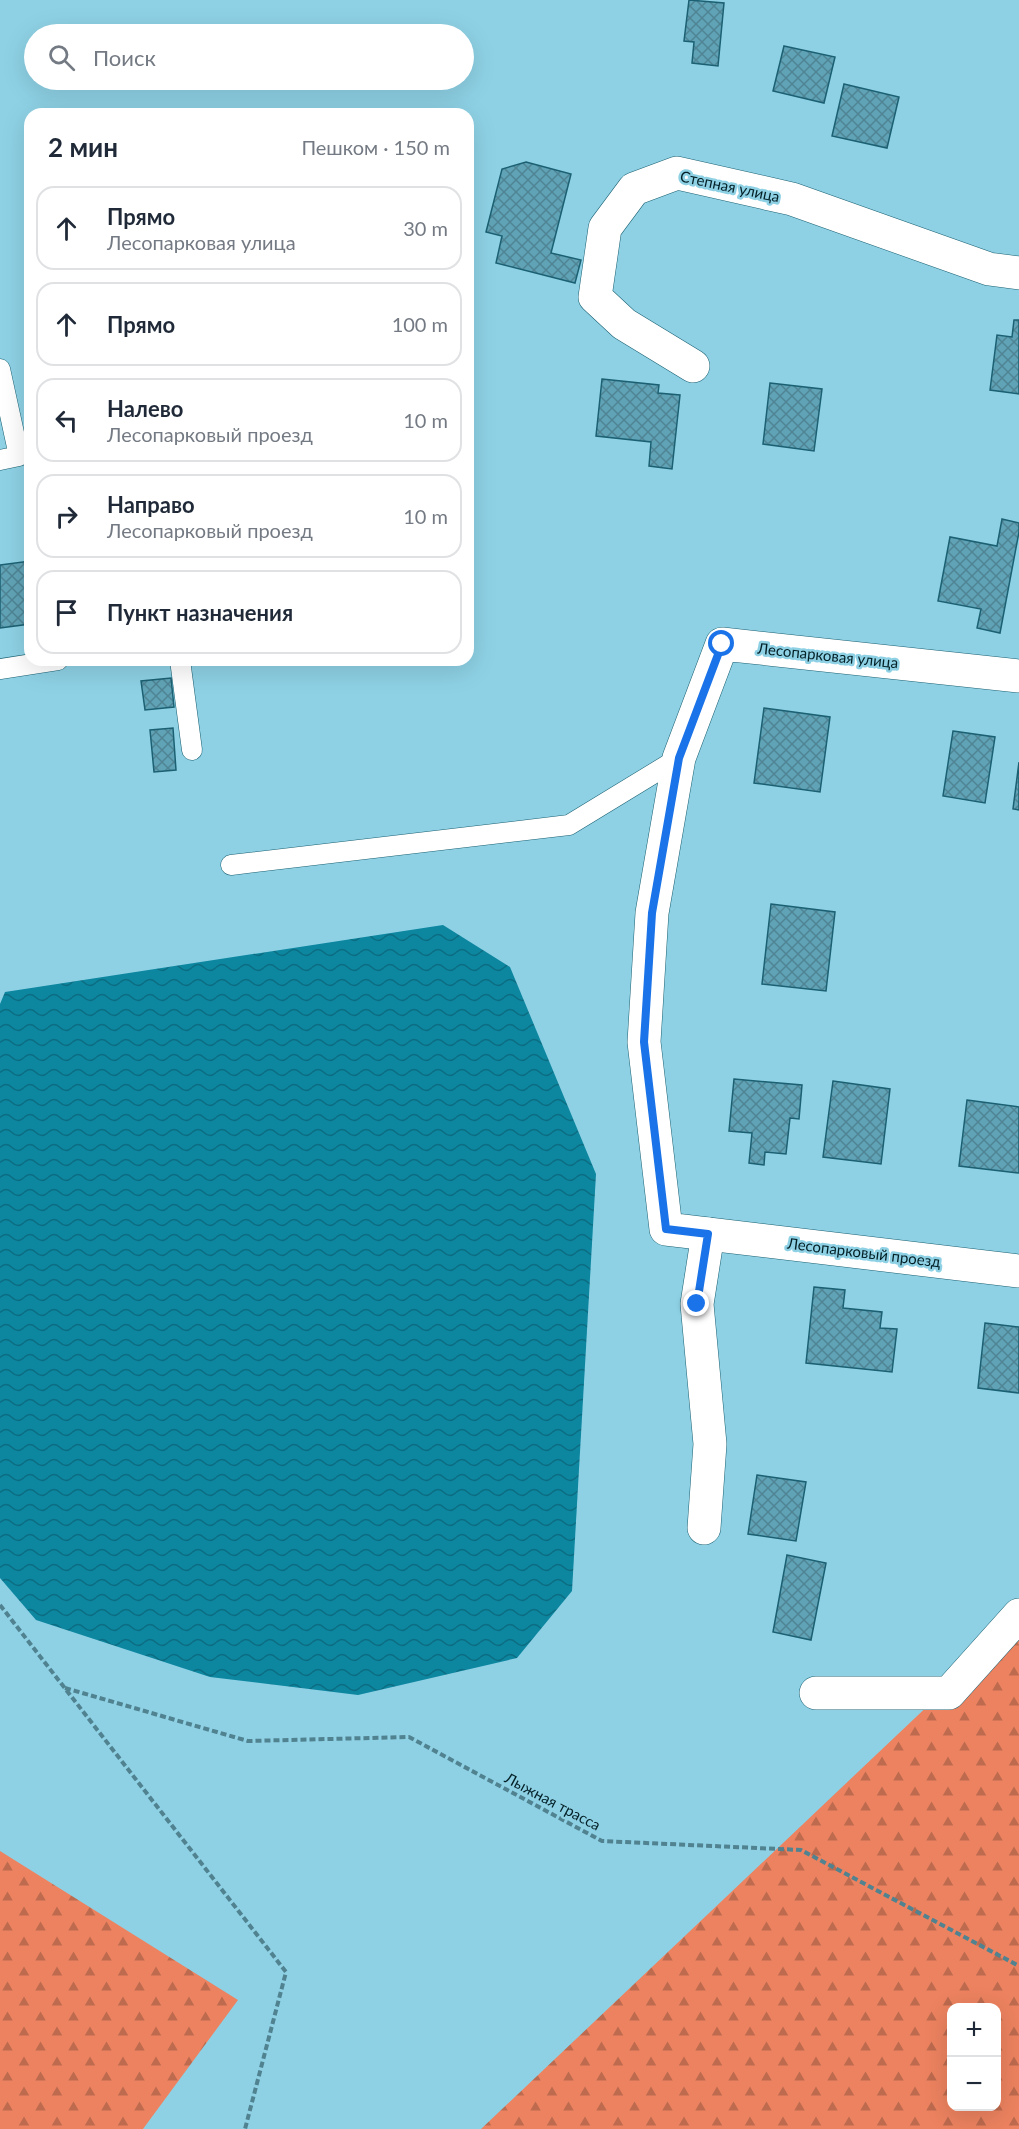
<!DOCTYPE html>
<html lang="ru">
<meta charset="utf-8">
<style>
:root{--surface:#fff;--page:#f6f6f7;--text:#1f2937;--muted:#747a83;--line:#e0e1e3}
body{margin:0;font-family:Lato,sans-serif;background:var(--page);color:var(--text)}
.controls{position:absolute;right:18px;bottom:18px;display:grid;overflow:hidden;border-radius:12px;box-shadow:0 6px 24px #0002}
.controls button{width:54px;height:54px;display:grid;place-items:center;padding:0;border:0;border-bottom:2px solid var(--line);background:var(--surface);color:var(--text);font:30px sans-serif}
.stop{position:absolute;width:18px;height:18px;margin:-14px;border:4px solid #1a73e8;border-radius:50%;background:#fff}
.stop.end{background:#1a73e8;border-color:#fff;box-shadow:0 2px 6px #0008}
.list{margin:0;padding:0;list-style:none}
h2{display:flex;justify-content:space-between;align-items:center;height:78px;margin:0;padding:0 24px;font-size:26px}
h2 small{font-size:20px;font-weight:400;color:var(--muted)}
.list li{display:grid;grid-template-columns:39px 1fr auto;gap:18px;align-items:center;box-sizing:border-box;height:84px;margin:0 12px 12px;padding:0 12px;border:2px solid var(--line);border-radius:18px}
.list b{display:block;font-size:22px;white-space:nowrap}
.list p{margin:0;font-size:20px;white-space:nowrap;color:var(--muted)}
.list em{font-size:20px;font-style:normal;color:var(--muted)}
.icon{flex:none;width:33px;height:33px;fill:none;stroke:currentColor;stroke-width:2;stroke-linecap:round;stroke-linejoin:round}
.map{position:relative;flex:none;width:1019px;height:2129px;overflow:hidden}
.search{position:absolute;background:var(--surface);box-shadow:0 6px 24px #0002;left:24px;top:24px;width:450px;height:66px;display:flex;align-items:center;gap:15px;box-sizing:border-box;padding:0 21px;border-radius:33px;color:var(--muted);font-size:22px}
.panel{position:absolute;background:var(--surface);box-shadow:0 6px 24px #0002;left:24px;top:108px;width:450px;height:558px;border-radius:18px}
.map>svg:first-child{display:block}
.forest{fill:url(#forest-firs);fill-rule:evenodd}
.water{fill:url(#water-waves)}
.building{fill:url(#building-cross-hatch);stroke:#1b6173;stroke-width:1.5}
.lines{fill:none;stroke-linecap:round;stroke-linejoin:round}
.service-casing{stroke:#1a6072;stroke-width:21}
.minor-casing{stroke:#1a6072;stroke-width:34}
.path{stroke:#508290;stroke-width:4;stroke-dasharray:6 3;stroke-linecap:butt}
.service{stroke:#fff;stroke-width:20}
.minor{stroke:#fff;stroke-width:33}
.route{stroke:#1a73e8;stroke-width:8}
.labels{text-anchor:middle;dominant-baseline:central;stroke-width:5;stroke-linejoin:round;paint-order:stroke}
.street-label{font-size:15px;fill:#042027;stroke:#8ed1e5}
</style>
<div class="map">
<svg width="1019" height="2129" viewBox="0 0 1019 2129">
<defs>
<pattern id="forest-firs" width="22" height="20" patternUnits="userSpaceOnUse" patternTransform="scale(1.5)"><rect width="22" height="20" fill="#ec825f"/><path d="M5 1l3.5 6h-7zM16 11l3.5 6h-7z" fill="#bd6a4e"/></pattern>
<pattern id="water-waves" width="16" height="10" patternUnits="userSpaceOnUse" patternTransform="scale(1.5)"><rect width="16" height="10" fill="#0d86a0"/><path d="M0 5q4-4 8 0t8 0" fill="none" stroke="#0b6d82"/></pattern>
<pattern id="building-cross-hatch" width="8" height="8" patternUnits="userSpaceOnUse" patternTransform="scale(1.5)"><rect width="8" height="8" fill="#61a3b6"/><path d="M0 0l8 8M0 8l8-8" fill="none" stroke="#4e8494"/></pattern>
</defs>
<rect width="100%" height="100%" fill="#8ed1e5"/>
<g class="forest">
<path d="M1019,1616V2129H481L991,1646ZM952,2008H996V2106H952Z"/>
<polygon points="0,1851 238,2000 143,2129 0,2129"/>
</g>
<polygon class="water" points="443,925 510,967 596,1174 572,1591 517,1658 358,1695 210,1677 36,1620 0,1578 0,1004 5,992"/>
<g class="building">
<polygon points="689,0 724,3 718,66 692,63 694,42 684,41"/>
<polygon points="784,46 835,57 824,103 773,91"/>
<polygon points="844,84 899,97 887,148 832,136"/>
<polygon points="526,162 571,174 551,253 581,260 575,283 496,263 502,236 486,232 502,169"/>
<polygon points="1014,320 1019,320 1019,394 990,390 997,335 1012,337"/>
<polygon points="602,379 659,385 658,393 680,395 672,469 649,466 651,442 596,436"/>
<polygon points="770,383 822,389 814,451 763,444"/>
<polygon points="1002,519 1019,523 1019,532 1000,633 977,628 981,609 938,601 950,537 997,546"/>
<polygon points="30,561 30,624 0,628 0,565"/>
<polygon points="171,678 174,707 145,710 141,681"/>
<polygon points="764,708 830,717 820,792 754,783"/>
<polygon points="173,728 176,770 154,772 150,730"/>
<polygon points="953,731 995,737 985,803 943,796"/>
<polygon points="1019,762 1019,810 1013,809"/>
<polygon points="771,904 835,912 826,991 762,984"/>
<polygon points="734,1079 802,1085 799,1119 790,1118 786,1154 765,1152 764,1165 749,1163 752,1133 729,1131"/>
<polygon points="833,1081 890,1089 881,1164 823,1157"/>
<polygon points="967,1100 1019,1107 1019,1173 959,1166"/>
<polygon points="814,1287 845,1290 843,1308 882,1312 880,1328 897,1329 892,1372 806,1363"/>
<polygon points="985,1323 1019,1327 1019,1393 978,1388"/>
<polygon points="757,1475 806,1482 796,1541 748,1534"/>
<polygon points="787,1555 826,1563 811,1640 773,1632"/>
</g>
<g class="lines">
<defs>
<g id="service">
<polyline points="0,369 19,456 0,460"/>
<polyline points="180,660 192,750"/>
<polyline points="0,669 58,660"/>
<polyline points="231,865 569,825 679,758"/>
</g>
<g id="minor">
<polyline points="693,366 624,324 595,297 605,228 634,189 677,173 792,199 989,269 1019,273"/>
<polyline points="1019,676 722,644 679,758 652,913 644,1042 666,1229 1019,1271"/>
<polyline points="704,1528 710,1444 697,1304 708,1234"/>
<polyline points="816,1693 949,1693 1019,1615"/>
</g>
</defs>
<use href="#service" class="service-casing"/>
<use href="#minor" class="minor-casing"/>
<g class="path">
<polyline points="0,1605 286,1972 245,2129"/>
<polyline points="65,1688 248,1741 409,1737 602,1841 801,1850 1019,1966"/>
</g>
<use href="#service" class="service"/>
<use href="#minor" class="minor"/>
</g>
<g class="lines">
<polyline class="route" points="697,1304 708,1234 666,1229 644,1042 652,913 679,758 722,644"/>
</g>
<g class="labels">
<g class="street-label">
<text transform="translate(730 186) rotate(12)">Степная улица</text>
<text transform="translate(828 655) rotate(6)">Лесопарковая улица</text>
<text transform="translate(864 1252) rotate(7)">Лесопарковый проезд</text>
<text transform="translate(553 1801) rotate(28)">Лыжная трасса</text>
</g>
</g>
</svg>
<div class="controls">
<button>+</button>
<button>−</button>
</div>
<div class="stop" style="left:722px;top:644px"></div>
<div class="stop end" style="left:697px;top:1304px"></div>
<div class="search"><svg class="icon" aria-label="search" viewBox="0 0 24 24"><circle cx="10" cy="10" r="6"/><path d="M15 15l6 6"/></svg>Поиск</div>
<section class="panel">
<h2>2 мин<small>Пешком · 150 m</small></h2>
<ul class="list">
<li><svg class="icon" aria-label="ahead" viewBox="0 0 24 24"><path d="M12 20V5M6 11l6-6 6 6"/></svg><div><b>Прямо</b><p>Лесопарковая улица</p></div><em>30 m</em></li>
<li><svg class="icon" aria-label="ahead" viewBox="0 0 24 24"><path d="M12 20V5M6 11l6-6 6 6"/></svg><div><b>Прямо</b></div><em>100 m</em></li>
<li><svg class="icon" aria-label="left" viewBox="0 0 24 24"><path d="M17 20v-9H6M10 6l-5 5 5 5"/></svg><div><b>Налево</b><p>Лесопарковый проезд</p></div><em>10 m</em></li>
<li><svg class="icon" aria-label="right" viewBox="0 0 24 24"><path d="M7 20v-9h11M14 6l5 5-5 5"/></svg><div><b>Направо</b><p>Лесопарковый проезд</p></div><em>10 m</em></li>
<li><svg class="icon" aria-label="arrive" viewBox="0 0 24 24"><path d="M6 21V4h12l-3 4 3 4H6"/></svg><div><b>Пункт назначения</b></div></li>
</ul>
</section>
</div>
